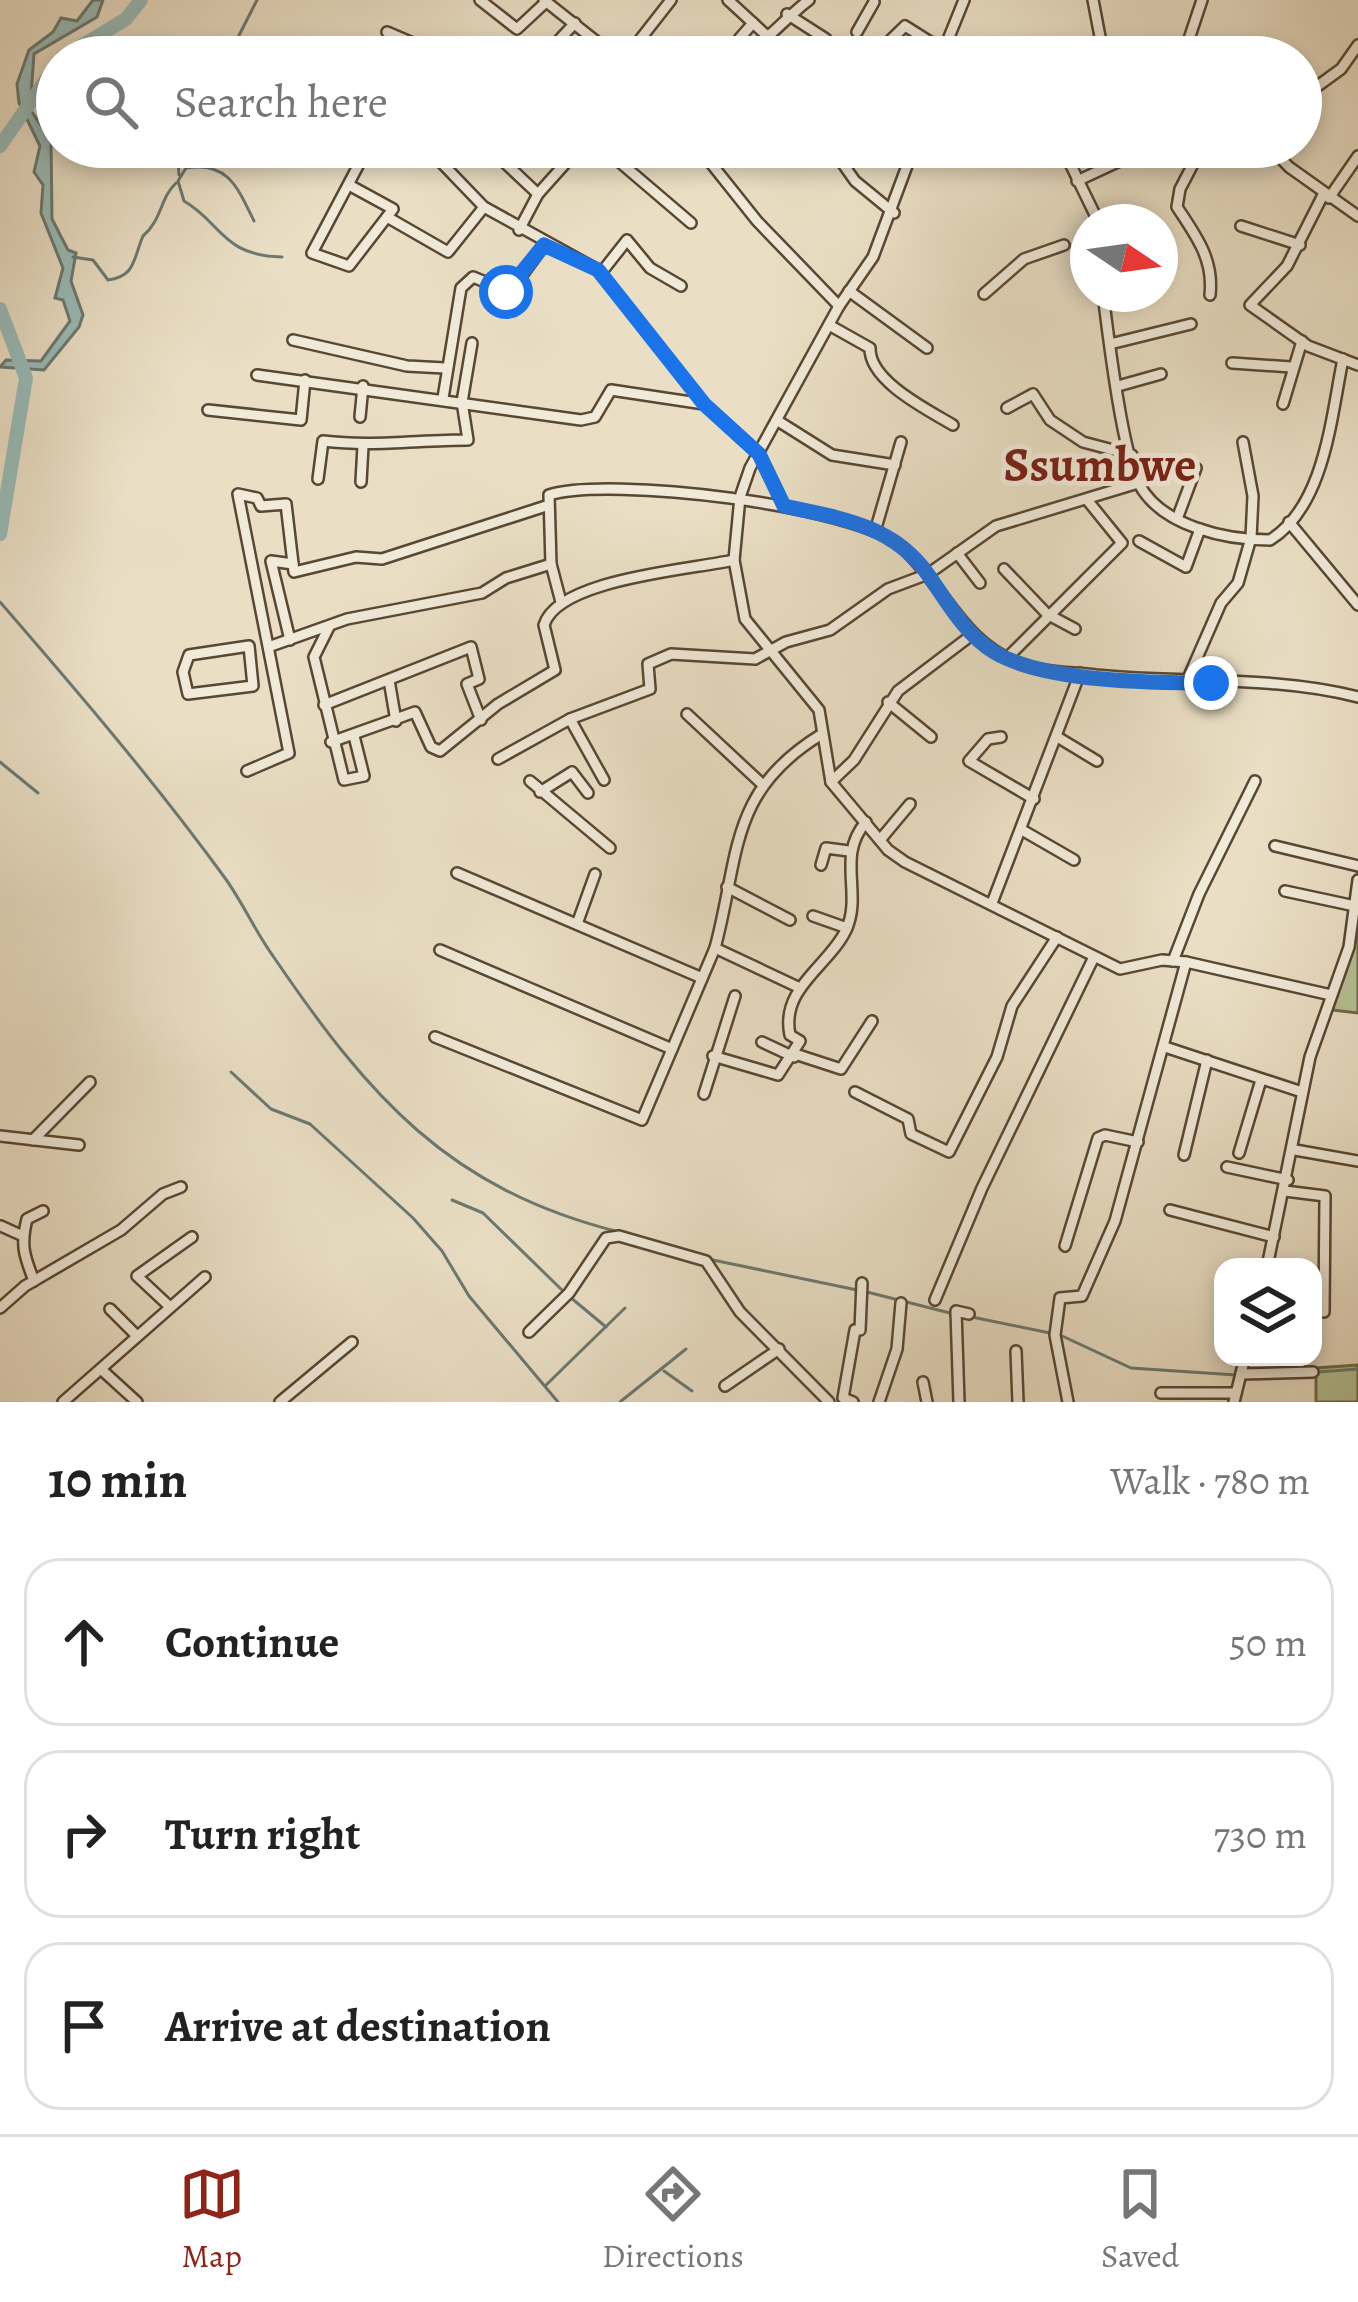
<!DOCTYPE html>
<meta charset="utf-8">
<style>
:root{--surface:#fff;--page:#f6f6f6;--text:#222;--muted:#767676;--line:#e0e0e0;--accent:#8f2418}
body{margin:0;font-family:Alegreya,serif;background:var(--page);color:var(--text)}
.controls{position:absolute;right:36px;bottom:36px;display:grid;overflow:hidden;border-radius:24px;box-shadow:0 6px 18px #0003}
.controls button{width:108px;height:108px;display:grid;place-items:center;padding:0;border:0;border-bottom:3px solid var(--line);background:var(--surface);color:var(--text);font:60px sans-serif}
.compass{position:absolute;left:1070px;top:204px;width:108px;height:108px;border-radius:50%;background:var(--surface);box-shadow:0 6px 18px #0003;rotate:103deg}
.stop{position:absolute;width:36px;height:36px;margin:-27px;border:9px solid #1a73e8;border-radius:50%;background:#fff}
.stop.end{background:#1a73e8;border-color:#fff;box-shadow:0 3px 12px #0008}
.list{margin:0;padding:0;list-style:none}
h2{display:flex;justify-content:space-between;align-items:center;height:156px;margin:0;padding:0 48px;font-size:51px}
h2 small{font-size:39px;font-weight:400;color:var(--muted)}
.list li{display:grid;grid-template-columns:78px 1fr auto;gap:36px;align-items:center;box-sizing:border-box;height:168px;margin:0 24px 24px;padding:0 24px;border:3px solid var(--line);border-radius:36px}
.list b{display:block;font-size:45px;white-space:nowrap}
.list em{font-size:39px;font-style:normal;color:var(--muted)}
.icon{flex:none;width:66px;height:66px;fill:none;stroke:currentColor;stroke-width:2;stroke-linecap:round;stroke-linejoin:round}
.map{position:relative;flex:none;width:1358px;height:1402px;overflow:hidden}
.search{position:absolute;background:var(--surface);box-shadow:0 6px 18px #0003;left:36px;right:36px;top:36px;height:132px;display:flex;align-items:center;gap:30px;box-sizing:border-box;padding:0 42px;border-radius:66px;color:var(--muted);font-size:45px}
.sheet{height:732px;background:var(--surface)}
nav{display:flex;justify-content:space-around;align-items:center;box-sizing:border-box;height:168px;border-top:3px solid var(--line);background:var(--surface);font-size:33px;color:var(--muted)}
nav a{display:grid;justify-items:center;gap:6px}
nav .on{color:var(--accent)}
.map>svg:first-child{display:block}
.green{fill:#b6c295;stroke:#6e6b4c;stroke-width:3}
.water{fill:#98bcb9;stroke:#6b7970;stroke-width:3}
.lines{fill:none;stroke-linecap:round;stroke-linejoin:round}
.stream{stroke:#6b7970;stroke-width:3}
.river{stroke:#98bcb9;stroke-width:14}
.minor-casing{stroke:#584733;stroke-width:14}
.minor{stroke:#f1ead9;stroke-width:9}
.route{stroke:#1a73e8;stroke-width:15}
.labels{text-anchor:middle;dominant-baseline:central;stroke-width:10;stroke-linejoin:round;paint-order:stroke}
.quarter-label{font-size:48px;font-weight:bold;fill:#7a1f14;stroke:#f1ead9}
</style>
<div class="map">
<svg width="1358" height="1402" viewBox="0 0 1358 1402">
<rect width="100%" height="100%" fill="#eadfc5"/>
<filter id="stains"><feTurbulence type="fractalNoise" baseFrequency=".00167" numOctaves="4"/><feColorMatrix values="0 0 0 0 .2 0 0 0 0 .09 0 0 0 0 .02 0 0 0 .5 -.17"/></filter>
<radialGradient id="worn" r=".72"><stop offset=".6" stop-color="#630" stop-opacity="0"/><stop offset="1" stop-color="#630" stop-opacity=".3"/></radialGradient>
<g class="green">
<polygon points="1358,889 1358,1013 1332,1010"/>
<polygon points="1358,1365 1358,1402 1316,1402 1316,1368"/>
</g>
<polygon class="water" points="93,0 103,0 97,17 34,54 30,109 51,140 52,219 68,250 76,253 71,281 83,315 79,327 44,370 0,367 6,360 41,361 70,321 63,300 55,298 63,268 41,213 43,185 34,172 40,146 19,103 17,84 29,50 53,32 61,18 77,21"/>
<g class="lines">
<g class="stream">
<polyline points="228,57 257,0"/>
<polyline points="177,147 179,175"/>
<path d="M254,221C238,189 229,161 186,168L178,181L184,201C221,222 222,256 282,257"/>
<path d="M73,257L93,260L108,280C136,276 133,259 143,236C162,220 160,198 176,183"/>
<path d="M0,602C78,692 155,782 225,878C243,903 255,931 273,956C369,1097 448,1189 619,1232"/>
<polyline points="0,762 38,793"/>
<polyline points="231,1072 271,1109 310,1124 413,1218 442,1251 469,1296 558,1402"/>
<polyline points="452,1200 483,1213 563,1291"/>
<polyline points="708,1259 857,1290"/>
<polyline points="867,1292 950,1313"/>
<polyline points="570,1297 606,1327"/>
<polyline points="972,1317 1050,1333"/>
<polyline points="1060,1335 1131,1368 1236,1375"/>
<polyline points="664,1371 692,1391"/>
<polyline points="1318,1372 1358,1369"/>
<polyline points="545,1386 625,1308"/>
<polyline points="620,1402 686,1349"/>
</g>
<g class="river">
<polyline points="63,57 126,19 141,0"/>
<polyline points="0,146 57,64"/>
<polyline points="0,309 26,378 0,534"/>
</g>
<defs>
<g id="minor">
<polyline points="480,0 517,29 546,2"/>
<polyline points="544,0 616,57"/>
<polyline points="728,0 790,57"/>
<polyline points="1093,0 1102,47 1113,57"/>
<polyline points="787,14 826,39"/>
<polyline points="387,32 445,57"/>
<polyline points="857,32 874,2"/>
<polyline points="739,39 753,23"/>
<polyline points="543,57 575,23"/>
<polyline points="649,57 635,46 671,0"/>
<path d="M740,57C768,41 784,19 809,0"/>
<polyline points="873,57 905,26 943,50"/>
<polyline points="941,57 964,0"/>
<polyline points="1183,57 1202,0"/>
<polyline points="1301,98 1341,69 1358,45"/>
<polyline points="488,147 538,194"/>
<polyline points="540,147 561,167"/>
<polyline points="602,147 691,223"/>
<polyline points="698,147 757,221 839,306"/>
<polyline points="831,147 855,181 894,213"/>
<polyline points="914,147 873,257 839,306 750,468 740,497 734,560 745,619 819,710 831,782 888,850 905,862 1120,969 1162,960 1186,962 1331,995"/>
<polyline points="1062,147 1098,221"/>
<path d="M1202,147L1180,189L1177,207C1196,236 1214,259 1210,295"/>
<polyline points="1270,147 1289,167 1358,216"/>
<polyline points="435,156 484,207 598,270 704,404 759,454 784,506"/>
<polyline points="1077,181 1120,161 1118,147"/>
<polyline points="349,185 393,209 349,266 312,253 368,147"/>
<polyline points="1324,193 1287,266 1250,305 1308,346 1358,365"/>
<polyline points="1329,198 1358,156"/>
<polyline points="387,217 448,252 484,207"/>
<polyline points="1241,226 1300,245"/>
<polyline points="519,230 538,194 580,147"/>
<polyline points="601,273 627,240 650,268 681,286"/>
<polyline points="849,291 927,348"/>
<polyline points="984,294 1024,259 1064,245"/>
<path d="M1103,294C1108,334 1122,452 1139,484C1162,527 1227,540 1270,540C1325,506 1331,417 1343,359"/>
<path d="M829,325L870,348C869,381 928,410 953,425"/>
<polyline points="293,340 407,366 445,368"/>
<polyline points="1110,344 1191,324"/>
<polyline points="1232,363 1291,367"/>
<polyline points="257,375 581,420 595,417 611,390 704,404"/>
<polyline points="1118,386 1161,374"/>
<polyline points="443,398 461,288 473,277 510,292 544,245"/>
<polyline points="1283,404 1302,341"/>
<polyline points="1007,408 1033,394 1050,420 1083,442 1132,455"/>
<polyline points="208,410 301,420 305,380"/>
<polyline points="360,417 363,386"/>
<polyline points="778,421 832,455 895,465"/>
<path d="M318,479L323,441C373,447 418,440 468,440L462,402L472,343"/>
<polyline points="361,482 363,446"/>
<polyline points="1177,519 1196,468"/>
<polyline points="1289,522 1358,605"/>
<polyline points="876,528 901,442"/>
<polyline points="1139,541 1186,567 1200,529"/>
<polyline points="957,553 980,583"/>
<polyline points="1004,569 1047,614 1075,629"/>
<path d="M561,602L551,564L549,495C608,476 856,505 902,547C945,587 964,646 1024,665C1047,673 1073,672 1096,675C1183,684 1273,675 1358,697"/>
<polyline points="329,627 314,657 344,780 364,776 354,736"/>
<polyline points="290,640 271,561 293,564"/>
<polygon points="249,646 253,686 188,694 183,672 189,655"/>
<polyline points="271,646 347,619 482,593 506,578 551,564"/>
<polyline points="1007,658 1122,543 1088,501"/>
<polyline points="389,680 396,721"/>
<polyline points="1186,683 1221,603 1238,583 1251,538 1253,496 1243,442"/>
<polyline points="888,702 931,737"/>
<polyline points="324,705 471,647 479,679 467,684 481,720"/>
<polyline points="687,714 763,785"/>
<polyline points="570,719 604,780"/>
<polyline points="1001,737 988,739 969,761 1034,799"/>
<polyline points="1059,738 1097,761"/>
<path d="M331,742L415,712L431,747L440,751L498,704L555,670L544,625C558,579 689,570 734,560"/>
<polyline points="498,759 570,719 650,689 648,664 671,654 755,659 786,642 830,630 888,589 928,574 996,526 1138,483"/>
<polyline points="247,771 289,753 238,494 257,498 261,506 286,504 294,572 356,557 382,559 546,506"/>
<polyline points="530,781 610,848"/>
<polyline points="831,782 854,760 898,691 973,634"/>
<polyline points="540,792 572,772 588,793"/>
<polyline points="1022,830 1074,860"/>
<polyline points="880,840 910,804"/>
<polyline points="1275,846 1358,866"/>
<polyline points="821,865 826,848 849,851"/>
<polyline points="457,873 702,978"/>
<polyline points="727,887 790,920"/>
<polyline points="1285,891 1355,906"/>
<polyline points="992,903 1080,673"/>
<polyline points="813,916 847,928"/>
<polyline points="577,924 595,874"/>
<polyline points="440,950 672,1049"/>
<polyline points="1173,961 1199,894 1255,781"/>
<path d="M800,988L715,948C740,855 728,791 822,734"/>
<polyline points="435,1037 642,1120 715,948"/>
<polyline points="762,1042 794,1057"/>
<polyline points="1165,1047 1302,1092"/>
<polyline points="795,1054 841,1069 872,1021"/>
<path d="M713,1056L778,1075L800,1041L790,1035C780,988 829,966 846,930C863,894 836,856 866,822"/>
<polyline points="855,1092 908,1119 911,1134 949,1152 997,1057 1012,1006 1057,937"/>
<polyline points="704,1094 735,996"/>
<polyline points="0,1136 79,1145"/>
<polyline points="33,1140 90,1082"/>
<polyline points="1295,1150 1358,1161"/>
<polyline points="1239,1153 1261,1080"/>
<polyline points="1184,1155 1207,1060"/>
<polyline points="1227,1167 1288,1180"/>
<polyline points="1285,1191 1325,1196 1324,1312"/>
<polyline points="1170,1210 1274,1237"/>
<polyline points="1,1226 23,1236"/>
<polyline points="1065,1246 1098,1138 1105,1135 1138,1142"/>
<polyline points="1267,1267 1310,1057 1349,947 1358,880"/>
<path d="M34,1281C25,1257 20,1247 27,1219L43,1211"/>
<polyline points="935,1300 982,1188 1093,959"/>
<polyline points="169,1306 137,1276 192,1237"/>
<polyline points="0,1308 25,1286 121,1230 163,1194 181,1187"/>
<polyline points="110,1309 137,1336"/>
<polyline points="529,1332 569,1293 606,1238 619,1236 706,1261 740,1312 829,1402"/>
<polyline points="1016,1351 1018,1402"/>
<polyline points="103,1371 137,1402"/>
<polyline points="1241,1374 1313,1372"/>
<polyline points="923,1382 927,1402"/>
<polyline points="725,1386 779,1349"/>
<polyline points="1161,1393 1236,1393"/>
<polyline points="63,1402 205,1277"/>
<polyline points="280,1402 352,1342"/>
<polyline points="853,1402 843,1398 855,1330 860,1330 862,1283"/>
<polyline points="879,1402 897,1349 901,1303"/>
<polyline points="959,1402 956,1311 969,1314"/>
<polyline points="1068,1402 1055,1335 1060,1298 1082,1296 1115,1221 1186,962"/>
<polyline points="1234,1402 1245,1357"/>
</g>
</defs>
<use href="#minor" class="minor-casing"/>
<use href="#minor" class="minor"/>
</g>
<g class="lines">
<path class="route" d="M506,292L544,245L598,270L704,404L759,454L784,506C840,518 894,525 929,576C948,603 965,634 994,652C1044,682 1153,683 1211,683"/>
</g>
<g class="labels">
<g class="quarter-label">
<text x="1100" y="465">Ssumbwe</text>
</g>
</g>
<rect width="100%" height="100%" filter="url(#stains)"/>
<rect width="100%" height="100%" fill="url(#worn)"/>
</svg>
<div class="controls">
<button><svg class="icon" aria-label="layers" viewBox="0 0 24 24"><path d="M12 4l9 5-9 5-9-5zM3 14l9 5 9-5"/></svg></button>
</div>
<svg class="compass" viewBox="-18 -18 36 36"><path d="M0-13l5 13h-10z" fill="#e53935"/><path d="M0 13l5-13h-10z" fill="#767676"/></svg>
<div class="stop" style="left:506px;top:292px"></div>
<div class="stop end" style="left:1211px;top:683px"></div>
<div class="search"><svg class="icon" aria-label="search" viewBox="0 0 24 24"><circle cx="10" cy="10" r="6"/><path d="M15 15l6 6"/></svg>Search here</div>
</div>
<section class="sheet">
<h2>10 min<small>Walk · 780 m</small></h2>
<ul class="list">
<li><svg class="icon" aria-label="ahead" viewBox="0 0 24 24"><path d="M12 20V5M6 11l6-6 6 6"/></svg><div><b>Continue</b></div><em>50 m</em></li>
<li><svg class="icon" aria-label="right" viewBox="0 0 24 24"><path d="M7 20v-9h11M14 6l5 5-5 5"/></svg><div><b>Turn right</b></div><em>730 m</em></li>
<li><svg class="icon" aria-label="arrive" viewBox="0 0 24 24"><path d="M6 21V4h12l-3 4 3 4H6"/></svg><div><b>Arrive at destination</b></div></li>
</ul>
</section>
<nav>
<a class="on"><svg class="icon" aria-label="map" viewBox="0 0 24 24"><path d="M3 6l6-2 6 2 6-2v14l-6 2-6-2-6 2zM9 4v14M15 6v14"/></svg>Map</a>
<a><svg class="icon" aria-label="directions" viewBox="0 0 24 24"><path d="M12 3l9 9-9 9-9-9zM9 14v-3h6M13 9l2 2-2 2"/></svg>Directions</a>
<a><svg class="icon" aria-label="saved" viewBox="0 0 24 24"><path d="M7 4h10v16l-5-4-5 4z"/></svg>Saved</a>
</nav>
